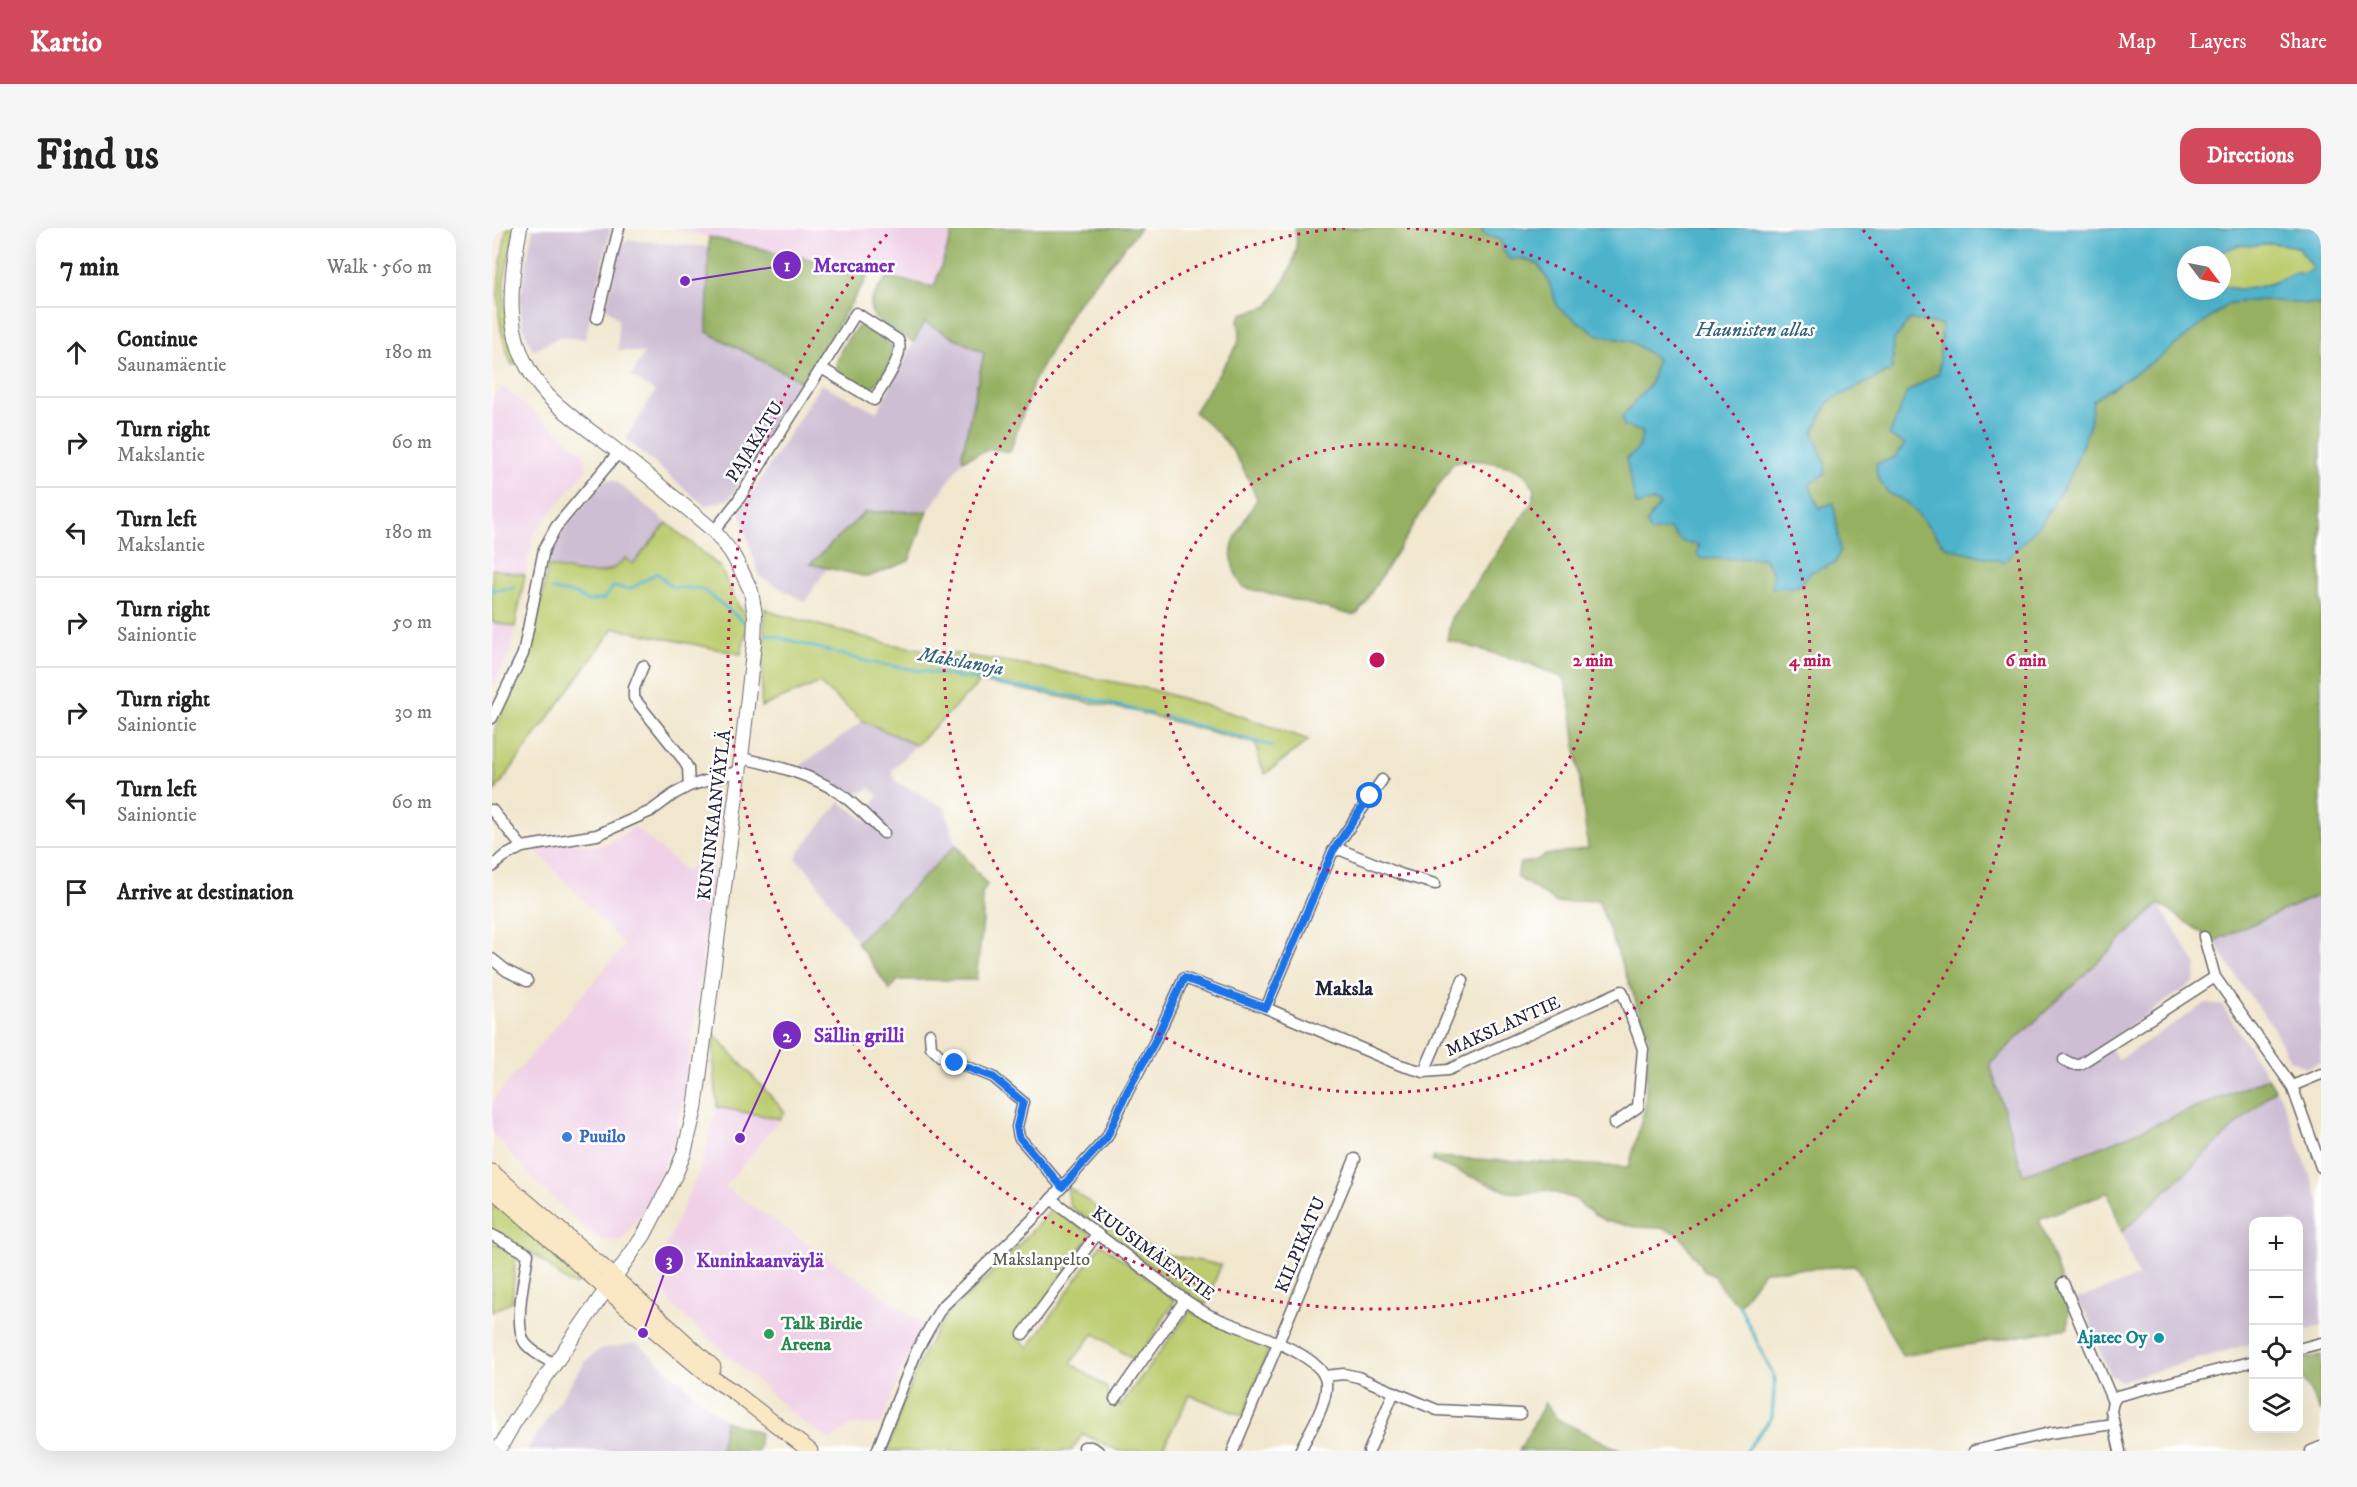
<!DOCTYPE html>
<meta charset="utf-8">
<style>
:root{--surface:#fff;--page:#f6f6f6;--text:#222;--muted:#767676;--line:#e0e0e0;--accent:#d1495b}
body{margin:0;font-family:"IM FELL DW Pica",serif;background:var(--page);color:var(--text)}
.controls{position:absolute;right:18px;bottom:18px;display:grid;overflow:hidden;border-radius:12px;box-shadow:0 6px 24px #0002}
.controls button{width:54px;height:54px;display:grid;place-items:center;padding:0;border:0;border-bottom:2px solid var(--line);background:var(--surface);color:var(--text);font:30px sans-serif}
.compass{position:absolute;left:1685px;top:18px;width:54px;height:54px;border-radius:50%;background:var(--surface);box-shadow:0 6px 24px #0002;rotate:122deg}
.stop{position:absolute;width:18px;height:18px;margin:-14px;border:4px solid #1a73e8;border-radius:50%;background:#fff}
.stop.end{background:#1a73e8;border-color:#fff;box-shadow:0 2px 6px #0008}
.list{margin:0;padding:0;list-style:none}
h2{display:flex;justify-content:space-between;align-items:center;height:78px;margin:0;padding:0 24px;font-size:26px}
h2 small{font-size:20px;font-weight:400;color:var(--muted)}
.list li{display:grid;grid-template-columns:39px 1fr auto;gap:18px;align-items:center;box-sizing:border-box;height:90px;padding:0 24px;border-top:2px solid var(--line)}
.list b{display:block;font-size:22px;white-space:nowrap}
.list p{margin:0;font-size:20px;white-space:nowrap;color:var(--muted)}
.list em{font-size:20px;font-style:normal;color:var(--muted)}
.icon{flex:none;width:33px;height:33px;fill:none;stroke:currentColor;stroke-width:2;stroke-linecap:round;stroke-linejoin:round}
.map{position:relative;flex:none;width:1829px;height:1223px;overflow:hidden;border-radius:18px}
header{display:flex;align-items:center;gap:36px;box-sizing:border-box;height:84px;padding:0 30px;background:var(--accent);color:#fff}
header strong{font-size:28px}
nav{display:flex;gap:33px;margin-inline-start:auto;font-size:21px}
.intro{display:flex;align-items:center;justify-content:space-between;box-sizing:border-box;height:144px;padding:0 36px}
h1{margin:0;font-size:42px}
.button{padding:15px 27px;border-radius:18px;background:var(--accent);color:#fff;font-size:21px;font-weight:700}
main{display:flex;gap:36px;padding:0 36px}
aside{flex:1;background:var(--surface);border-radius:18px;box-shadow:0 6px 24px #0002}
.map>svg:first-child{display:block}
.built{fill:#efd0e7}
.industrial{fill:#cdbed3}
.green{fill:#bccc6e;stroke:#6f7754;stroke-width:1.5}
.forest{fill:#95b061;stroke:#5c694e;stroke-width:1.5}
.water{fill:#4db3cb;stroke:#386a83;stroke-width:1.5;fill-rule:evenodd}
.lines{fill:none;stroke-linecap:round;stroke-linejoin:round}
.stream{stroke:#4db3cb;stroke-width:3}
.minor-casing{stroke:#6a676e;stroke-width:13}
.tertiary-casing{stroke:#6a676e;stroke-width:16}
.secondary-casing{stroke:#6a676e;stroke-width:17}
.minor{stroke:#fff;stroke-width:10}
.tertiary{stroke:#fff;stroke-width:14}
.secondary{stroke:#fae7c3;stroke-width:15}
.route{stroke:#1a73e8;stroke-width:8}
.ring{fill:none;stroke:#c2185b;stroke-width:3;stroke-dasharray:3 6}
.shop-dot{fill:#3f7fe0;stroke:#fff;stroke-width:2}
.leisure-dot{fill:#2e9e5b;stroke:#fff;stroke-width:2}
.culture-dot{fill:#0f9aa8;stroke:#fff;stroke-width:2}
.labels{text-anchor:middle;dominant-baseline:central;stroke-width:5;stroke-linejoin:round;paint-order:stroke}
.street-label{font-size:18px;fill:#22223b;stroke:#fff}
.shop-label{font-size:18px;font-weight:bold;fill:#366cbe;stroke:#fff;text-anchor:start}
.park-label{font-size:18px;fill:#585e4d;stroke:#fff}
.leisure-label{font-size:18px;font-weight:bold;fill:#27864d;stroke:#fff;text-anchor:start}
.culture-label{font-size:18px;font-weight:bold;fill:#0d838f;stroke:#fff;text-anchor:end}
.water-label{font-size:20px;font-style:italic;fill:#35637c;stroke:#fff}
.neighbourhood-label{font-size:20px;font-weight:bold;fill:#22223b;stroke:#fff}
.centre{fill:#c2185b;stroke:#fff;stroke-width:3}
.ring-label{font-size:18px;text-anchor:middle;font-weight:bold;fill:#c2185b;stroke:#fff;stroke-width:5;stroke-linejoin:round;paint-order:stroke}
.leader{fill:none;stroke:#7b2cbf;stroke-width:2}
.callout-dot{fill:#7b2cbf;stroke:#fff;stroke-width:2}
.mark-label{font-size:18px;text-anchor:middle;font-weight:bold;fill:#fff}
.callout-label{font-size:20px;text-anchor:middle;font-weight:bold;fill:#7b2cbf;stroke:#fff;stroke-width:5;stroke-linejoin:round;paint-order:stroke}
</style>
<header>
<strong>Kartio</strong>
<nav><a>Map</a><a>Layers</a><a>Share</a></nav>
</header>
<div class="intro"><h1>Find us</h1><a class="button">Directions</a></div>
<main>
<aside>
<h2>7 min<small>Walk · 560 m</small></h2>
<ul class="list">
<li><svg class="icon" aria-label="ahead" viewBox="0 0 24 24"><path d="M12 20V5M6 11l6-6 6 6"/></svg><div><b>Continue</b><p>Saunamäentie</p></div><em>180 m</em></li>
<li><svg class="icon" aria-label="right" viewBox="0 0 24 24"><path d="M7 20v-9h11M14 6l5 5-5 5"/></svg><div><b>Turn right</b><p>Makslantie</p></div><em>60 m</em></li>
<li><svg class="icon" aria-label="left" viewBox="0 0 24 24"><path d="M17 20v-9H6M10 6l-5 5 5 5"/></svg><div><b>Turn left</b><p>Makslantie</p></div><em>180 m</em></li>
<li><svg class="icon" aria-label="right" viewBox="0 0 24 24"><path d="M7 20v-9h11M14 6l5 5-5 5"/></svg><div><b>Turn right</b><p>Sainiontie</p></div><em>50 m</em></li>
<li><svg class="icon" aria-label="right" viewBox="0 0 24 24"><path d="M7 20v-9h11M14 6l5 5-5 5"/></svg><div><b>Turn right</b><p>Sainiontie</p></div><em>30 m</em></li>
<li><svg class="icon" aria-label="left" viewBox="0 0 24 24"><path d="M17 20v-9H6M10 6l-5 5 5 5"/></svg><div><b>Turn left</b><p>Sainiontie</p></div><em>60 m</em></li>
<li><svg class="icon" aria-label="arrive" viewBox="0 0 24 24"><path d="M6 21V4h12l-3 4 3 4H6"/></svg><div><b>Arrive at destination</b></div></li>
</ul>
</aside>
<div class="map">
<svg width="1829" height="1223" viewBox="0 0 1829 1223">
<rect width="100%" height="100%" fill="#fff"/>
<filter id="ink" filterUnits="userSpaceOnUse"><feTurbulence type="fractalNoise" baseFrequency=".0167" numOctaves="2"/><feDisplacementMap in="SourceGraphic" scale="12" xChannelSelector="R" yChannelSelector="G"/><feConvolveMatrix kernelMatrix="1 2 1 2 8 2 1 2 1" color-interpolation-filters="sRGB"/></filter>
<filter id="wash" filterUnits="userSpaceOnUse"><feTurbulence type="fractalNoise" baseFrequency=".008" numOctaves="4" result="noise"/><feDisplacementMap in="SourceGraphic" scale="24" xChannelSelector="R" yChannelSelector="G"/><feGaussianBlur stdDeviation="1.35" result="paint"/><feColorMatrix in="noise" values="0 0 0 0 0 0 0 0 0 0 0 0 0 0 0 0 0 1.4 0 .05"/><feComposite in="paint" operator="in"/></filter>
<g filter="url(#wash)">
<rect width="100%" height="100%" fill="#f1e7ce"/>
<g class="built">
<polygon points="177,0 462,0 442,59"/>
<polygon points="11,159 91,225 95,241 41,306 33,347 0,341 0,170"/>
<polygon points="0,394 23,399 17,427 0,459"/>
<polygon points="143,599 195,644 226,607 192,871 182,910 169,944 153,979 129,1014 106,1011 49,959 0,905 0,873 133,717 44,622 68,614 104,618 115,616"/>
<polygon points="225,879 288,891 233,959 431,1095 425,1105 389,1196 360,1197 339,1212 309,1193 179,1076 164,1040 209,939"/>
</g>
<g class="industrial">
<polygon points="41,0 119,0 93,111 67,109 41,123 31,99 28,71"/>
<polygon points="137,12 217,19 215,104 310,154 237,271 213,278 134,211 163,164 139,148 152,125 126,122 126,90 114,80 128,18"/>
<polygon points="432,94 492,125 470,227 471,232 436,283 373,284 318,335 335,340 313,374 267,348 248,284 329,156 385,184"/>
<polygon points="113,252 122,252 175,295 141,336 103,347 56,338 60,316"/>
<polygon points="371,493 424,517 400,542 403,553 453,580 464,617 365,714 314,639 304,631 306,625 348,574 373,592 386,568 378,559 375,562 360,567 338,551 303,542"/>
<polygon points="1829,666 1829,833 1814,840 1798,832 1778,794 1753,762 1722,713"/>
<polygon points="1667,676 1705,738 1702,754 1615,814 1626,832 1714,775 1730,777 1790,871 1829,977 1829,1098 1807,1103 1806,994 1762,994 1761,1115 1629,1153 1617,1146 1595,1086 1583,1072 1646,1049 1601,922 1531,946 1498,836"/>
<polygon points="145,1115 233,1193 228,1223 34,1223 93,1134 108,1121"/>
</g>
<g class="green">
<path d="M15,0H23L12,52V73L18,113L25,135L20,137C0,90 5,49 15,0Z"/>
<path d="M1780,15L1806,19L1821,41L1811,46L1803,44C1783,56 1754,66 1730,58V27H1723C1739,15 1760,18 1780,15Z"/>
<path d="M175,295L228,339L247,379L258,388L249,426L122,400L3,563V501L38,428L56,338C83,343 113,355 133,330L141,336Z"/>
<polygon points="0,341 33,347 23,399 0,394"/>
<polygon points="273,380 282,385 397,416 530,436 658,461 746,487 817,512 773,546 768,534 764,516 642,483 488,454 424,517 371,493 327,455 269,479"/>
<polygon points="220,804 293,884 288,891 225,879"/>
<polygon points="575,958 667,1025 729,1037 713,1079 578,978"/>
<polygon points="0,967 88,1045 89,1049 83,1057 75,1054 45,1028 0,1004"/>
<polygon points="561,980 599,1006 526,1111 537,1119 609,1016 665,1057 683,1073 644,1134 602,1105 579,1135 615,1160 617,1172 628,1178 698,1083 778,1118 751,1188 698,1167 669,1223 627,1223 591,1206 579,1223 396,1223 408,1183 433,1121 455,1087 509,1036"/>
<polygon points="0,1014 24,1025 20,1073 0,1084"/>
</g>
<g class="forest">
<path d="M462,0H648L582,80L541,155L518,224L498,221L471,232L470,227L492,125L432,94L422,114C409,106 373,93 379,74C382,65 390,56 395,49L442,59Z"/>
<path d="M803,0H990L991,6L1010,13L1029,30L1046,36L1056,52L1066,80L1104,106L1140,114L1165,131L1159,155L1130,189L1132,198L1151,204L1146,221L1144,276L1162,273L1168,276L1154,295L1178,301L1189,313L1272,330L1281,345L1319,344L1343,335L1342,275L1327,280L1317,256L1332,246L1334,236L1321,206L1337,173L1400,142L1402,112L1418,91L1450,96L1447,145L1415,164L1413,216L1403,230L1385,237L1395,264L1416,275L1454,319L1565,270L1579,247L1598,196L1601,172L1667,130L1737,75L1771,72L1829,77V666L1722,713L1667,676L1498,836L1531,946L1601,922L1776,850L1783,861L1630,1004L1616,964L1547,991L1577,1074L1576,1100L1410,1128L1364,1038L1272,1043L1247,1077L1230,1061L1223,1049L1212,1042L1186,1005L1168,1000L1145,999L1114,993L1102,987L1083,971L1055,962L1038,965L1017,964L940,933L942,929L1137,939L1153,879L1157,809L1106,672L1065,675L1025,649L1028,635L1042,633L1054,627L1096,620L1080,486L1073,451L1036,435L955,412L959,390L1040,275L1043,262C1040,257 1036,250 1032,246C1017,236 979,228 961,235L866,385L860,387L751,359C726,323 747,304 765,271C748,229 737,212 702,184L746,116L748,104L746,92L750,86L777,78C792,53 810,30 803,0Z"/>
<polygon points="217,9 378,45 310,154 215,104"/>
<path d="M366,99L376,100L401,119C402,136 392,150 379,160C364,158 353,150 344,139C346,124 355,110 366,99Z"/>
<polygon points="436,283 417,333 376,349 318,336 373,284"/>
<polygon points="464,617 495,657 490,665 491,693 484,752 406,752 398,762 365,714"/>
<polygon points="1829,1127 1829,1184 1807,1143 1806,1132"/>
<polygon points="1053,1175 1065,1191 1129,1223 1027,1223"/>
<polygon points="233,1193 268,1205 266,1223 228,1223"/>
</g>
<path class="water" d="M990,0H1829V77L1771,72L1737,75L1667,130L1601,172L1598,196L1579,247L1548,297L1512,334L1454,319L1416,275L1395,264L1385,248L1384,236L1403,229L1413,216L1397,208L1415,164L1447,145L1450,97L1418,91L1402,112L1400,142L1337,173L1321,205L1334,236L1333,246L1317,256L1327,280L1342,275L1348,323L1343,335L1319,344L1305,359L1280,360L1281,345L1272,330L1209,331L1205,326L1207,317L1189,313L1178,301L1158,304L1154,295L1168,276L1162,273L1144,277L1134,231L1146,221L1151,204L1132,198L1130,189L1159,155L1165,131L1140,114L1104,106L1066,80L1056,52L1046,36L1029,30L1018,32L1010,21V13L991,6ZM1780,15L1806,19L1821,41L1811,46L1803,44C1783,56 1754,66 1730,58V63H1694V27H1723L1747,17L1757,18Z"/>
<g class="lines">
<g class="stream">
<polyline points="0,362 22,360"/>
<polyline points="60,362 84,366 94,373 112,371 121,359 138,361 165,345 180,359 210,361 255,396"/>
<polyline points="275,406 377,434 603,472 659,486"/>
<polyline points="670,488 780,518"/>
<polyline points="1247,1077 1283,1151 1280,1189 1254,1223"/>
</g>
</g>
</g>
<g filter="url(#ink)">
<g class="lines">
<defs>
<g id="minor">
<polyline points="105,90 127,0"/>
<path d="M222,303L245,274L364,85L406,112C414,126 390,159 382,172L331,141"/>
<polyline points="151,438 142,460 142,470 190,530 196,540 197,558"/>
<polyline points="0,490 31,426 52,321 64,299 126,225"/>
<path d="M249,530C282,537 322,547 350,567C365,578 378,592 392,605"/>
<polyline points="0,582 30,619"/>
<polyline points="841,623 849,622 908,646 943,656"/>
<polyline points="0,639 11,629 30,619 105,607 159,583 182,566 197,558 247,543"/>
<polyline points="1712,709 1723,749 1800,858 1829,939"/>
<polyline points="0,731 15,743 35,753"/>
<polyline points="774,780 841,623 890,552"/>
<polyline points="438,806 439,819 448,828 501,849 531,874 525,899 527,909 570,959"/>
<polyline points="1572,832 1580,836 1588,836 1723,749"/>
<polyline points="932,844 971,752"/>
<polyline points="1800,858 1829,846"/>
<path d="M559,971L693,1072C701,1077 709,1083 717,1087C742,1099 831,1124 834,1154C836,1177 817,1203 808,1223"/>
<path d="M0,1007L36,1026C33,1047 21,1097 33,1115C40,1124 53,1131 64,1137"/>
<polyline points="1571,1055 1621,1174"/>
<polyline points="531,1106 605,1006"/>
<polyline points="1806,1121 1829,1115"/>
<polyline points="832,1148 852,1146 866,1149 945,1182 1028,1186"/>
<polyline points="623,1171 693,1072"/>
<polyline points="1621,1174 1625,1168 1762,1133"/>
<polyline points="1621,1174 1619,1183 1628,1223"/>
<polyline points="592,1219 599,1219 606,1223"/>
<polyline points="385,1223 425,1122 449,1080 543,989 615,909 635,865 662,815 692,750 774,780 908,837 932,844 956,842 1130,763 1151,821 1146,879 1122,896"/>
<polyline points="741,1223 863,931"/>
<polyline points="877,1223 902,1164"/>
<polyline points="1482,1223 1558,1205 1621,1196"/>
<polyline points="1819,1223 1829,1219"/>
</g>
<path id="tertiary" d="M6,1223L23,1193L152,1007L184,945L192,925L203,881L249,530L262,416L263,387L259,363L249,342L239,324L222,303C189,275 154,246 120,219C98,203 75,187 56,168C10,118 16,61 28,0"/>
<g id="secondary">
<polyline points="0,944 110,1038 221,1139"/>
<polyline points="0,961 138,1082 217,1148 242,1164 318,1223"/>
</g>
</defs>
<use href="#minor" class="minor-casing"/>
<use href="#tertiary" class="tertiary-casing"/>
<use href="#secondary" class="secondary-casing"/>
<use href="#minor" class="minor"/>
<use href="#tertiary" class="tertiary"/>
<use href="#secondary" class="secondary"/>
</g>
</g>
<g class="lines" filter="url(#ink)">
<polyline class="route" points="463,835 501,849 531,874 525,899 527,909 570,959 615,909 635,864 662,815 692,750 774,780 841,623 878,568"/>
</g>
<g class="ring">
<circle cx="885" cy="432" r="216"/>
<path d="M915 0A433 433 0 1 1 855 0"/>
<path d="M1371 2A649 649 0 1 1 399 2"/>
</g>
<circle class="shop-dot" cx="75" cy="909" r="6"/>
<circle class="leisure-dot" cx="277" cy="1106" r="6"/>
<circle class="culture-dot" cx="1667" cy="1110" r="6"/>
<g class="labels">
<g class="street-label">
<text transform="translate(263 214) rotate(-58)">PAJAKATU</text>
<text transform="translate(223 587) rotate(-83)">KUNINKAANVÄYLÄ</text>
<text transform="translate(1011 799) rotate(-24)">MAKSLANTIE</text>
<text transform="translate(809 1017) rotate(-67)">KILPIKATU</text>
<text transform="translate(661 1026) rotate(36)">KUUSIMÄENTIE</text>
</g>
<g class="shop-label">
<text x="87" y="909">Puuilo</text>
</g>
<g class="park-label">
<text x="549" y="1032">Makslanpelto</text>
</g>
<g class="leisure-label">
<text x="289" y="1096">Talk Birdie<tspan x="289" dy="21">Areena</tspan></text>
</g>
<g class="culture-label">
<text x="1655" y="1110">Ajatec Oy</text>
</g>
<g class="water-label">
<text x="1263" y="102">Haunisten allas</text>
<text transform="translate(469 434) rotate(10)">Makslanoja</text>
</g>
<g class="neighbourhood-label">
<text x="852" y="761">Maksla</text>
</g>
</g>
<circle cx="885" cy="432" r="9" class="centre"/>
<g class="ring-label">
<text x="1101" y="438">2 min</text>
<text x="1318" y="438">4 min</text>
<text x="1534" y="438">6 min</text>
</g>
<path class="leader" d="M193 53L295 37M248 910L295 807M151 1105L177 1032"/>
<g class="callout-dot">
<circle cx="193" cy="53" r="6"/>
<circle cx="248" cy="910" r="6"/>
<circle cx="151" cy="1105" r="6"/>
<circle cx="295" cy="37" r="15"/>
<circle cx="295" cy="807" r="15"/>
<circle cx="177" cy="1032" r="15"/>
</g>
<g class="mark-label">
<text x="295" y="43">1</text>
<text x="295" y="814">2</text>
<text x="177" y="1038">3</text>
</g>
<g class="callout-label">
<text x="362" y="44">Mercamer</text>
<text x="367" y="814">Sällin grilli</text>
<text x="268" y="1039">Kuninkaanväylä</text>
</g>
</svg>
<div class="controls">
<button>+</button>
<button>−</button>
<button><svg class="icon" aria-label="locate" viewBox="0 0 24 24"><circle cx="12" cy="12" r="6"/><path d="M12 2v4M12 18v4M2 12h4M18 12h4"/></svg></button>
<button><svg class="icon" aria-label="layers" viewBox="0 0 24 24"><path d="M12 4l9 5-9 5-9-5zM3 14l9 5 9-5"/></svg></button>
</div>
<svg class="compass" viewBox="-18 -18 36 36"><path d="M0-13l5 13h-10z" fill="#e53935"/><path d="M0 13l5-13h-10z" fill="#767676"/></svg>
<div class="stop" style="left:878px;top:568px"></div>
<div class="stop end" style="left:463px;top:835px"></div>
</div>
</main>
